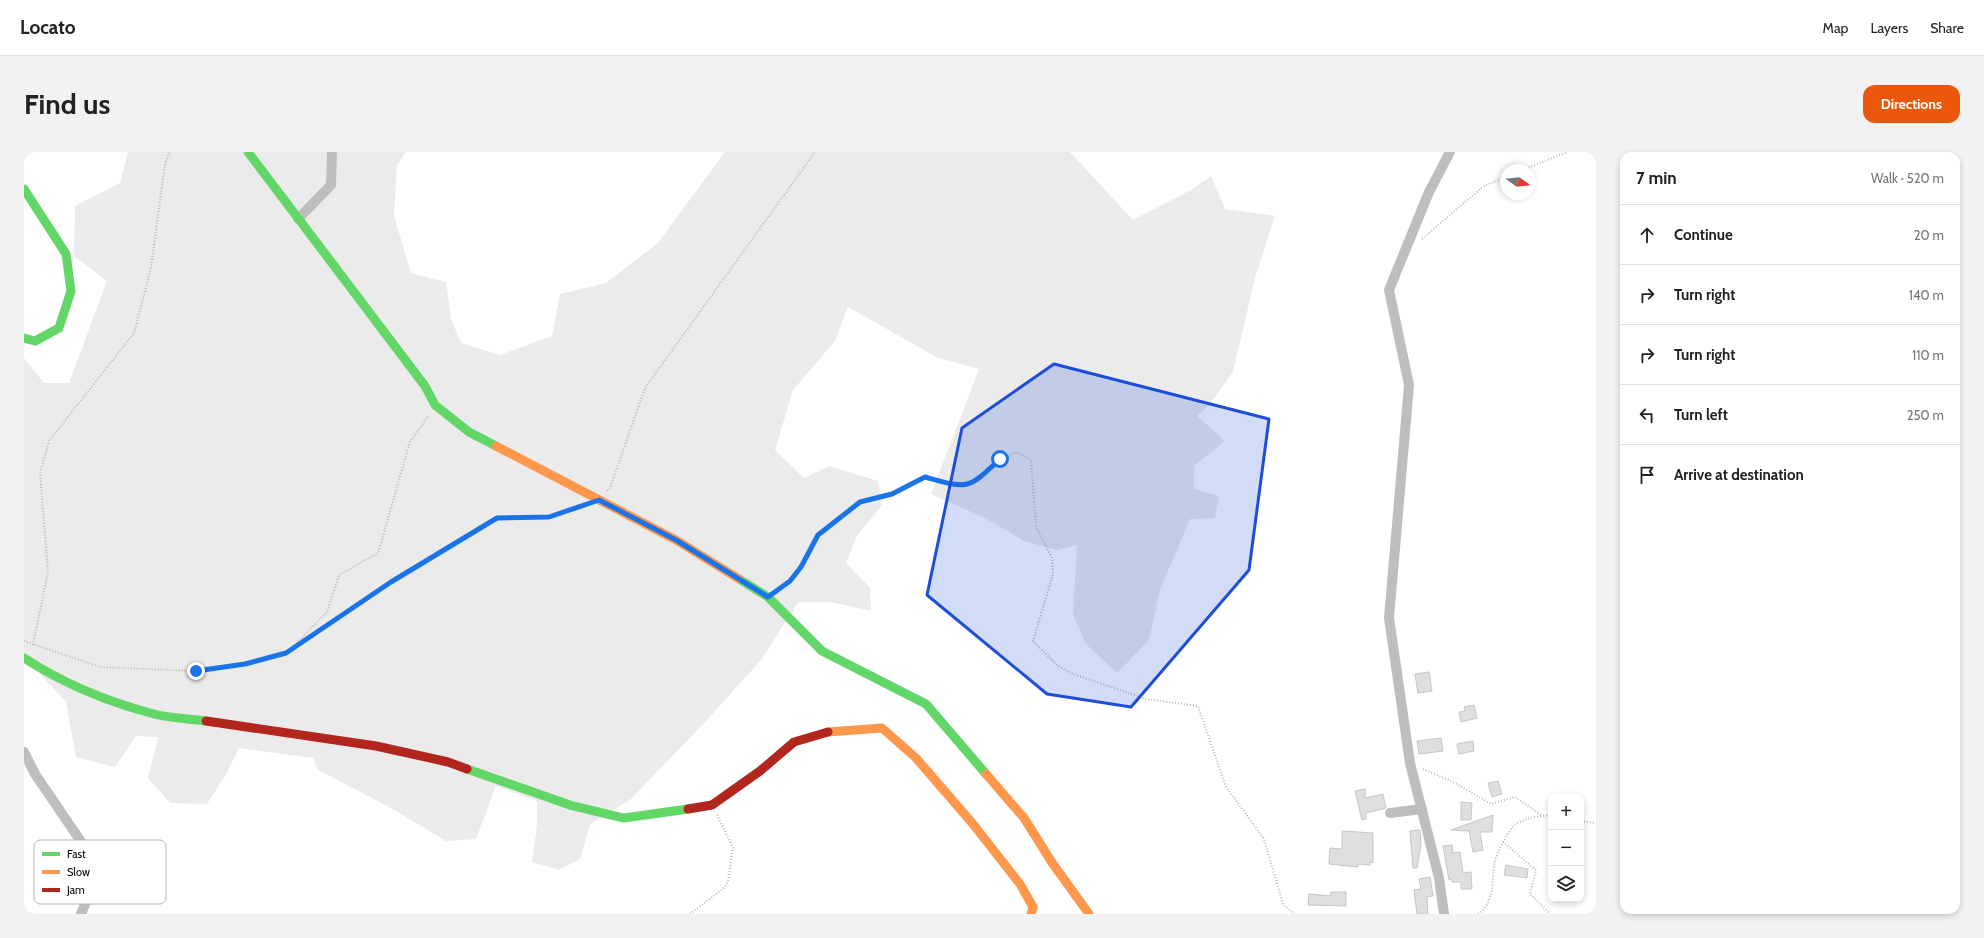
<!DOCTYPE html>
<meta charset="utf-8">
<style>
:root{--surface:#fff;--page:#f2f2f2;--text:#222;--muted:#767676;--line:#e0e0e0;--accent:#ea580c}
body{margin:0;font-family:Cabin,sans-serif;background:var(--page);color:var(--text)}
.controls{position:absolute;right:12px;bottom:12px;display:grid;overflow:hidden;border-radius:8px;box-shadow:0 2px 6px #0003}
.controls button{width:36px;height:36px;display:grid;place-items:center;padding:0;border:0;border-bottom:1px solid var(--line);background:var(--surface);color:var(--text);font:20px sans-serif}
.compass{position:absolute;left:1476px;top:12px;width:36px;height:36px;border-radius:50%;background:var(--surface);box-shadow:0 2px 6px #0003;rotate:105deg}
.stop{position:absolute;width:12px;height:12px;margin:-9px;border:3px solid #1a73e8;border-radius:50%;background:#fff}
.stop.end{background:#1a73e8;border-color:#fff;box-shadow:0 1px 4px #0008}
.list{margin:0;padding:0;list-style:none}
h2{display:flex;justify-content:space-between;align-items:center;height:52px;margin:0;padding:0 16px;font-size:17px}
h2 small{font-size:13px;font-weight:400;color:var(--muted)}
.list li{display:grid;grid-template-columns:26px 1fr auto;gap:12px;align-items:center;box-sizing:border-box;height:60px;padding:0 16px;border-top:1px solid var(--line)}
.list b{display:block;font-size:15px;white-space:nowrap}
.list em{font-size:13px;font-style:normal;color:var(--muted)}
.icon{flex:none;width:22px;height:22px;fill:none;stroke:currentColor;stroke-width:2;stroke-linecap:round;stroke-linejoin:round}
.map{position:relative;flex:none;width:1572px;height:762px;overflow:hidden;border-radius:12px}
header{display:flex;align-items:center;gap:24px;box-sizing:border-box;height:56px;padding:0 20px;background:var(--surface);border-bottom:1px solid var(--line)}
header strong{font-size:19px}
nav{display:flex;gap:22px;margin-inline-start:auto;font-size:14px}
.intro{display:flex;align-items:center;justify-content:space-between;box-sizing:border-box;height:96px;padding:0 24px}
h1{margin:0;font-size:28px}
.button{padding:10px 18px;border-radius:12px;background:var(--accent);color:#fff;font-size:14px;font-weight:700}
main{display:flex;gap:24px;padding:0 24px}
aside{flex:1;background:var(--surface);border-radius:12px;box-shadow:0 2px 6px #0003}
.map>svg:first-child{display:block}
.green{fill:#ebebeb}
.building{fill:#dfdfdf;stroke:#c6c6c6}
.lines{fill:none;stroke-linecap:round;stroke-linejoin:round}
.path{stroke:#b9b9b9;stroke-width:2;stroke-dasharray:1 2;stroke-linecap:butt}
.street{stroke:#bebebe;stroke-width:10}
.fast{stroke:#63d668;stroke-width:9}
.slow{stroke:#ff974d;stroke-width:9}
.jam{stroke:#b3261e;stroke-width:9}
.route{stroke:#1a73e8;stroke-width:5}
.marked{fill:#1d4ed8;fill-opacity:0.2;stroke:#1d4ed8;stroke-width:3;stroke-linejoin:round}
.key{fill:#fff;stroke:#b2b2b2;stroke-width:1}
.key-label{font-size:11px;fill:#000}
</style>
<header>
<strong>Locato</strong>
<nav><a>Map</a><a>Layers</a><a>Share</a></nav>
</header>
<div class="intro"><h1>Find us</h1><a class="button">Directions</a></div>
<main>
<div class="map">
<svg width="1572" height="762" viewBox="0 0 1572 762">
<rect width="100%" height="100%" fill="#fff"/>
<polygon class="green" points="104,0 382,0 373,13 370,64 387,121 422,130 427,167 437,191 476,203 528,184 536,142 582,131 634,91 701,0 1046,0 1109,68 1167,38 1187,24 1201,57 1251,64 1231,126 1209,220 1186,252 1173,264 1201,289 1170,314 1170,337 1195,344 1191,366 1166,367 1136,438 1125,488 1093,521 1062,492 1049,463 1053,393 1033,398 1000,389 961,366 907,342 955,217 914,206 824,155 811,189 769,238 751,298 780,326 805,314 854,329 858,353 833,384 822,411 846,436 847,459 807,450 774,450 738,507 682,569 607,647 566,672 556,707 535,718 508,710 513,674 513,649 472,634 452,687 422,689 367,656 294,618 289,606 215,596 201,624 183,652 146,651 124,626 134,585 112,584 91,615 52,605 42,550 0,504 0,206 20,231 45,231 83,129 50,104 51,54 96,31"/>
<g class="building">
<polygon points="1405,520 1408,539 1394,541 1391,522"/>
<polygon points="1450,553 1453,566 1437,570 1435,560 1441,559 1440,555"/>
<polygon points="1417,586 1419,599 1395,602 1393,589"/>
<polygon points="1449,589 1450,599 1435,602 1433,592"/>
<polygon points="1474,629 1478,642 1468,645 1464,631"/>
<polygon points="1341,637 1341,646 1359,642 1362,656 1342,661 1342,667 1338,668 1331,639"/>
<polygon points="1437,650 1448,651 1447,668 1437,668"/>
<polygon points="1469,663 1468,680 1456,680 1459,698 1449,700 1445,679 1427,678"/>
<polygon points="1396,678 1397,693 1393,716 1389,716 1386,679"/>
<polygon points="1318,679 1349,681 1349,711 1346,710 1346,713 1334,712 1334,715 1305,712 1306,696 1316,697 1318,696"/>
<polygon points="1428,693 1429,701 1436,700 1439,721 1447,720 1448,737 1437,737 1437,730 1428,730 1428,727 1425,728 1419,694"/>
<polygon points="1482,713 1504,717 1503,726 1480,723"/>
<polygon points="1406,725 1409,744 1403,745 1404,762 1393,762 1390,738 1397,737 1395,727"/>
<polygon points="1307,740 1322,740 1322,754 1284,753 1285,742 1307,744"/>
</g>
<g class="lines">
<g class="path">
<polyline points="1499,18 1543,0"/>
<polyline points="1398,87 1460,34 1482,25"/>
<polyline points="583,339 586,336 621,236 791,0"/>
<polyline points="754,438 766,429 777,415 794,383 836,349 868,342 901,325 935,334 951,330 976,307 993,300 1007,308 1012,375 1028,406 1029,422 1009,489 1034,514 1049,522 1122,547 1174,554 1202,635 1240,687 1259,752 1270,762"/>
<polyline points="0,489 76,515 172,519 221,512 262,501"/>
<polyline points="9,493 24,420 16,321 25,289 110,181 127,116 141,11 146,0"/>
<polyline points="266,498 303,460 315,423 354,401 386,290 405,263"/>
<polyline points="262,501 367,430 473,366 525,365 558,354"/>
<polyline points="1399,617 1431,631 1467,652 1491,645 1517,663"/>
<polyline points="1557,669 1572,671"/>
<polyline points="1479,690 1512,718 1506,742 1526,762"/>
<polyline points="666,762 700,736 704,729 709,696 693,663"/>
<path d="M1454,762C1472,750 1467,727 1471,709C1473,701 1486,675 1492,672C1502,666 1516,663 1527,664"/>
</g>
<g class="street">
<polyline points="274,67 307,33 308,0"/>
<polyline points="0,600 11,622 60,694 69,733 57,762"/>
<polyline points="1366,661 1398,657"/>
<polyline points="1420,762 1415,726 1386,611 1365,466 1385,233 1365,138 1405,40 1426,0"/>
</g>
<g class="fast">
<polyline points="224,0 401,234 411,253 445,280 472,294"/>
<polyline points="0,37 42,102 47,139 35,176 11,189 0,186"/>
<polyline points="715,427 744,445 798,499 902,552 962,622"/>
<path d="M0,506C40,532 84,550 130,562C146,566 165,567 182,569"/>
<polyline points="443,617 546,653 600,666 664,657"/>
</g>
<g class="slow">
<polyline points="472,294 652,388 715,427"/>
<polyline points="804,580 858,576 892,606 949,672 996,732 1009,755 1007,762"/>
<polyline points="962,622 1000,666 1029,712 1065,762"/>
</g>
<g class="jam">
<polyline points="182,569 352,594 424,610 443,617"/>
<polyline points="664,657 688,653 736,619 770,590 804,580"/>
</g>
</g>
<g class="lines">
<path class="route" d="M172,519L221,512L262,501L367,430L473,366L525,365L575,348L652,388L744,445L766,429L777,415L794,383L836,350L868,342L901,325C945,337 943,338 976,307"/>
</g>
<path class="marked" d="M1030,212L1245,267L1225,418L1107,555L1023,542L903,443L938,276Z"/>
<rect x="10" y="688" width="132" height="64" rx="6" class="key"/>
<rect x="18" y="700" width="18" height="4" fill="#63d668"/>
<rect x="18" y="718" width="18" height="4" fill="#ff974d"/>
<rect x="18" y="736" width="18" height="4" fill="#b3261e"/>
<g class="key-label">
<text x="43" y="706">Fast</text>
<text x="43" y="724">Slow</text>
<text x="43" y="742">Jam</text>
</g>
</svg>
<div class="controls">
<button>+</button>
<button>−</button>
<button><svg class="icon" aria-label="layers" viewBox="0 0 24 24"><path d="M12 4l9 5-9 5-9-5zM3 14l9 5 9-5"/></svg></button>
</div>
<svg class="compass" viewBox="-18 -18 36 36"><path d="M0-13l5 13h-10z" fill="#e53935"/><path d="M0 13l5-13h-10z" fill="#767676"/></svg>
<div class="stop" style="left:976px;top:307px"></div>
<div class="stop end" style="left:172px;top:519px"></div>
</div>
<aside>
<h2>7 min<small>Walk · 520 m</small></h2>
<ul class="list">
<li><svg class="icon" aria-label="ahead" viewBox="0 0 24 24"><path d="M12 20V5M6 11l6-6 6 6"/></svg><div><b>Continue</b></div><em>20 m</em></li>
<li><svg class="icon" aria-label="right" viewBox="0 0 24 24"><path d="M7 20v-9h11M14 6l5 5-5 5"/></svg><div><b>Turn right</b></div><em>140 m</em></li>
<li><svg class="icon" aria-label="right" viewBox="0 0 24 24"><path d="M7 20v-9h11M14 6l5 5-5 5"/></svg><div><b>Turn right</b></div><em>110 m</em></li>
<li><svg class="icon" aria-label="left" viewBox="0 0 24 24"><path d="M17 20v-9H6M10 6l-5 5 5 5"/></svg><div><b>Turn left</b></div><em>250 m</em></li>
<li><svg class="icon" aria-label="arrive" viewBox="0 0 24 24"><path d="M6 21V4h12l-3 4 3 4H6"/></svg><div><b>Arrive at destination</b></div></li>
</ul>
</aside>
</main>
